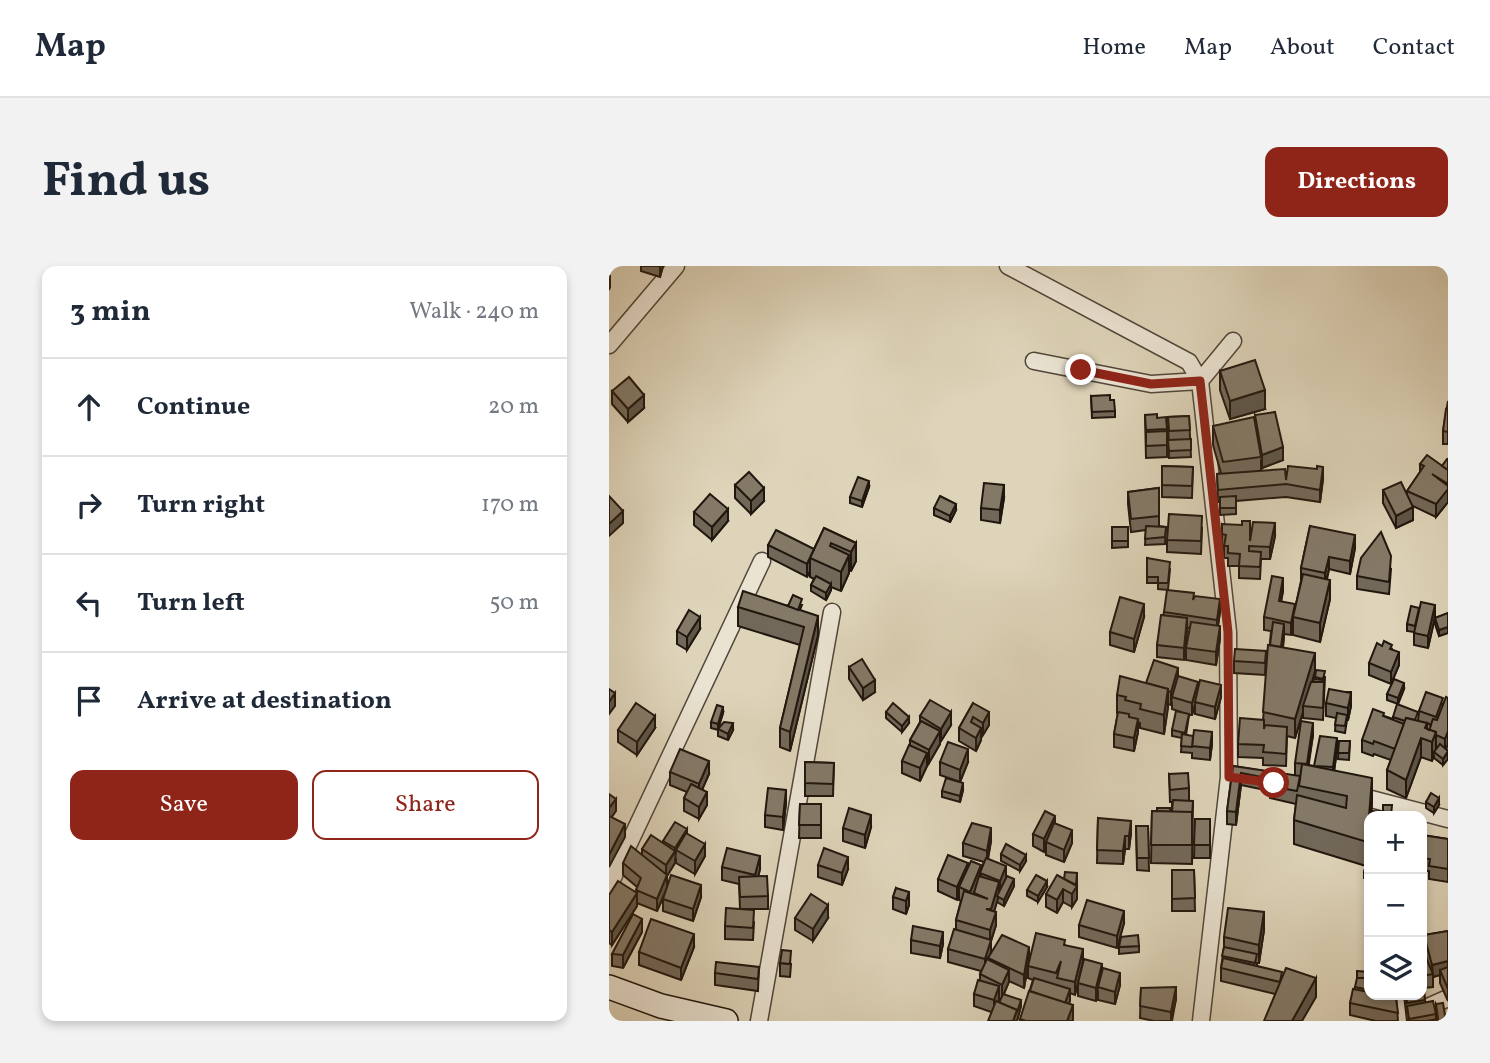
<!DOCTYPE html>
<meta charset="utf-8">
<style>
:root{--surface:#fff;--page:#f2f2f3;--text:#1f2937;--muted:#747a83;--line:#e0e1e3;--accent:#8f2418}
body{margin:0;font-family:Vollkorn,serif;background:var(--page);color:var(--text)}
.controls{position:absolute;right:21px;bottom:21px;display:grid;overflow:hidden;border-radius:14px;box-shadow:0 4px 10px #0003}
.controls button{width:63px;height:63px;display:grid;place-items:center;padding:0;border:0;border-bottom:2px solid var(--line);background:var(--surface);color:var(--text);font:35px sans-serif}
.stop{position:absolute;width:21px;height:21px;margin:-16px;border:5px solid #8f2418;border-radius:50%;background:#fff}
.stop.end{background:#8f2418;border-color:#fff;box-shadow:0 2px 7px #0008}
.list{margin:0;padding:0;list-style:none}
h2{display:flex;justify-content:space-between;align-items:center;height:91px;margin:0;padding:0 28px;font-size:30px}
h2 small{font-size:23px;font-weight:400;color:var(--muted)}
.list li{display:grid;grid-template-columns:46px 1fr auto;gap:21px;align-items:center;box-sizing:border-box;height:98px;padding:0 28px;border-top:2px solid var(--line)}
.list b{display:block;font-size:26px;white-space:nowrap}
.list em{font-size:23px;font-style:normal;color:var(--muted)}
.actions{display:flex;gap:14px;padding:21px 28px}
.actions a{flex:1;padding:16px 0;border:2px solid var(--accent);border-radius:14px;text-align:center;font-size:24px;color:var(--accent)}
.actions .main{background:var(--accent);color:#fff}
.icon{flex:none;width:38px;height:38px;fill:none;stroke:currentColor;stroke-width:2;stroke-linecap:round;stroke-linejoin:round}
.map{position:relative;flex:none;width:839px;height:755px;overflow:hidden;border-radius:14px}
header{display:flex;align-items:center;gap:42px;box-sizing:border-box;height:98px;padding:0 35px;background:var(--surface);border-bottom:2px solid var(--line)}
header strong{font-size:33px}
nav{display:flex;gap:38px;margin-inline-start:auto;font-size:24px}
.intro{display:flex;align-items:center;justify-content:space-between;box-sizing:border-box;height:168px;padding:0 42px}
h1{margin:0;font-size:49px}
.button{padding:18px 32px;border-radius:14px;background:var(--accent);color:#fff;font-size:24px;font-weight:700}
main{display:flex;gap:42px;padding:0 42px}
aside{flex:1;background:var(--surface);border-radius:14px;box-shadow:0 4px 10px #0003}
.map>svg:first-child{display:block}
.lines{fill:none;stroke-linecap:round;stroke-linejoin:round}
.minor-casing{stroke:#514639;stroke-width:19}
.secondary-casing{stroke:#22170e;stroke-width:26}
.minor{stroke:#eae3d2;stroke-width:16}
.secondary{stroke:#eae3d2;stroke-width:23}
.wall{fill:#726859;stroke:#22170e;stroke-width:2}
.shaded-wall{fill:#5c5548;stroke:#22170e;stroke-width:2}
.building{fill:#847967;stroke:#22170e;stroke-width:2}
.route{stroke:#8f2418;stroke-width:9}
</style>
<header>
<strong>Map</strong>
<nav><a>Home</a><a>Map</a><a>About</a><a>Contact</a></nav>
</header>
<div class="intro"><h1>Find us</h1><a class="button">Directions</a></div>
<main>
<aside>
<h2>3 min<small>Walk · 240 m</small></h2>
<ul class="list">
<li><svg class="icon" aria-label="ahead" viewBox="0 0 24 24"><path d="M12 20V5M6 11l6-6 6 6"/></svg><div><b>Continue</b></div><em>20 m</em></li>
<li><svg class="icon" aria-label="right" viewBox="0 0 24 24"><path d="M7 20v-9h11M14 6l5 5-5 5"/></svg><div><b>Turn right</b></div><em>170 m</em></li>
<li><svg class="icon" aria-label="left" viewBox="0 0 24 24"><path d="M17 20v-9H6M10 6l-5 5 5 5"/></svg><div><b>Turn left</b></div><em>50 m</em></li>
<li><svg class="icon" aria-label="arrive" viewBox="0 0 24 24"><path d="M6 21V4h12l-3 4 3 4H6"/></svg><div><b>Arrive at destination</b></div></li>
</ul>
<div class="actions"><a class="main">Save</a><a>Share</a></div>
</aside>
<div class="map">
<svg width="839" height="755" viewBox="0 0 839 755">
<rect width="100%" height="100%" fill="#ded4b9"/>
<filter id="stains"><feTurbulence type="fractalNoise" baseFrequency=".00286" numOctaves="4"/><feColorMatrix values="0 0 0 0 .2 0 0 0 0 .09 0 0 0 0 .02 0 0 0 .5 -.17"/></filter>
<radialGradient id="worn" r=".72"><stop offset=".6" stop-color="#630" stop-opacity="0"/><stop offset="1" stop-color="#630" stop-opacity=".3"/></radialGradient>
<g class="lines">
<defs>
<g id="minor">
<polyline points="399,0 580,96 591,115 624,75"/>
<polyline points="0,79 67,0"/>
<polyline points="425,95 542,118 591,115 619,366 620,511 592,755"/>
<polyline points="743,528 839,553"/>
<polyline points="0,620 153,295"/>
<polyline points="786,729 792,755"/>
<polyline points="792,753 839,732"/>
<polyline points="150,755 223,346"/>
</g>
<polyline id="secondary" points="0,721 52,740 117,755"/>
</defs>
<use href="#minor" class="minor-casing"/>
<use href="#secondary" class="secondary-casing"/>
<use href="#minor" class="minor"/>
<use href="#secondary" class="secondary"/>
</g>
<g class="wall">
<polygon points="32,0 54,0 51,11 32,5"/>
<polygon points="611,105 656,143 621,153 611,124"/>
<polygon points="3,125 35,142 19,156 3,138"/>
<polygon points="482,130 506,145 506,151 483,152"/>
<polygon points="839,135 839,178 834,178 834,165"/>
<polygon points="536,149 548,152 558,163 558,191 537,192"/>
<polygon points="646,149 674,194 653,202 652,193 652,204 677,214 714,213 711,236 677,231 627,235 627,248 611,249 611,236 609,236 608,208 612,207 604,179 604,160 646,158"/>
<polygon points="580,150 582,191 560,192 559,151"/>
<polygon points="839,193 839,236 827,251 804,240 804,254 787,262 774,237 774,224 798,229 798,225 811,206 811,198 833,200"/>
<polygon points="553,200 584,201 583,232 553,231"/>
<polygon points="126,219 155,235 142,248 126,232"/>
<polygon points="260,221 253,241 241,237 241,231"/>
<polygon points="550,222 550,260 557,261 556,278 536,279 537,264 522,266 519,238 519,226"/>
<polygon points="395,232 391,257 372,254 372,242"/>
<polygon points="325,242 347,244 341,256 325,249"/>
<polygon points="85,246 119,255 103,274 85,259"/>
<polygon points="613,258 641,275 666,270 661,293 652,293 651,313 630,312 630,300 619,300 619,292 615,292 615,281 613,281"/>
<polygon points="701,260 746,282 741,308 720,303 718,313 721,333 711,376 684,369 684,359 682,369 675,368 674,382 706,405 703,416 704,416 706,411 716,411 714,454 694,452 694,446 686,472 678,470 677,500 654,499 654,492 629,491 629,478 654,454 662,365 655,364 655,351 674,325 672,335 686,343 692,315 692,302"/>
<polygon points="503,261 519,261 519,281 503,282"/>
<polygon points="215,262 247,277 247,295 242,305 240,304 240,307 232,325 222,321 222,324 217,334 202,325 202,319 205,313 201,311 201,305 198,311 159,291 159,279 205,283"/>
<polygon points="593,262 592,288 558,286 558,274"/>
<polygon points="538,292 561,303 559,324 549,323 549,317 538,317"/>
<polygon points="782,303 780,328 748,323 748,310"/>
<polygon points="585,332 611,346 609,360 611,373 607,399 577,394 577,382 581,362 578,362 575,394 548,391 548,379 555,346"/>
<polygon points="193,339 191,344 209,369 181,485 171,481 171,462 191,379 129,360 129,341"/>
<polygon points="839,347 839,367 830,370 826,358 826,352"/>
<polygon points="535,351 525,386 501,379 501,366"/>
<polygon points="826,351 819,382 805,379 805,366 798,365 798,358"/>
<polygon points="91,363 78,384 68,378 68,365"/>
<polygon points="783,383 790,399 782,418 760,409 760,397"/>
<polygon points="657,385 656,409 625,407 625,395"/>
<polygon points="240,401 266,426 254,434 240,413"/>
<polygon points="569,410 589,424 612,431 606,453 586,448 586,439 583,449 580,449 577,469 603,478 601,494 583,492 583,486 583,487 572,486 573,472 563,470 563,464 572,446 563,443 563,436 562,439 559,438 555,468 531,462 531,457 529,456 529,466 525,485 505,481 505,468 509,447 508,447 508,429 537,417"/>
<polygon points="795,423 789,438 778,434 778,428"/>
<polygon points="735,426 742,426 742,440 739,454 738,454 736,467 726,465 727,452 717,450 717,437"/>
<polygon points="839,432 839,478 837,483 839,485 839,493 834,499 825,492 825,489 823,495 812,491 797,532 778,523 778,504 782,494 765,488 764,490 753,486 753,474 775,450 784,453 784,451 809,455 810,445 834,438"/>
<polygon points="364,437 380,459 374,469 372,468 372,474 367,485 350,475 350,462"/>
<polygon points="277,446 300,457 293,466 277,452"/>
<polygon points="114,447 109,462 124,464 119,474 109,470 109,464 102,462 102,456"/>
<polygon points="311,450 342,459 332,475 331,475 331,478 320,497 318,495 318,500 311,515 293,507 293,495 301,480 301,474 311,456"/>
<polygon points="46,462 28,489 9,476 9,464"/>
<polygon points="704,469 699,499 705,500 728,484 725,504 763,536 758,596 760,597 760,614 755,612 755,606 757,600 685,578 685,554 687,538 661,532 661,525 632,519 627,559 618,558 618,545 624,500 686,510 686,497"/>
<polygon points="730,475 741,475 740,494 729,493"/>
<polygon points="196,496 225,497 224,530 196,530"/>
<polygon points="331,496 359,496 351,516 331,509"/>
<polygon points="61,506 100,508 93,523 98,539 90,553 75,545 75,532 78,526 61,519"/>
<polygon points="560,508 580,522 580,535 584,535 583,598 542,597 543,545 563,546 563,536 561,536"/>
<polygon points="354,524 351,536 333,531 333,525"/>
<polygon points="817,536 830,539 825,547 817,542"/>
<polygon points="177,537 174,564 156,561 156,549"/>
<polygon points="191,538 212,538 212,572 190,572"/>
<polygon points="489,552 522,567 520,583 516,583 514,598 488,597"/>
<polygon points="586,553 601,553 601,592 585,592"/>
<polygon points="446,558 463,577 455,596 437,589 437,581 435,586 424,580 424,568"/>
<polygon points="527,560 539,560 540,605 528,604"/>
<polygon points="262,561 256,582 234,575 234,562"/>
<polygon points="78,568 96,590 86,608 67,597 67,592 66,597 58,610 58,621 92,631 84,655 54,645 54,633 57,625 48,645 28,637 28,640 3,679 0,677 0,629 27,627 28,621 14,609 14,597 33,589 33,583 54,577 54,575"/>
<polygon points="813,569 839,573 839,616 820,613 820,605 815,605 814,629 813,628"/>
<polygon points="382,575 379,593 405,620 395,640 388,636 388,633 385,646 387,659 382,675 381,689 420,694 456,679 474,695 469,717 493,707 511,719 506,738 489,734 489,725 487,735 469,730 469,717 466,729 461,727 460,738 464,755 411,755 424,714 419,712 419,700 415,722 400,715 395,728 412,740 408,755 365,740 365,728 371,714 371,708 372,705 339,696 339,683 347,664 347,654 352,635 350,634 350,629 348,634 329,625 329,613 372,603 375,596 354,590 354,577"/>
<polygon points="392,588 417,595 411,605 392,595"/>
<polygon points="209,599 239,603 233,619 209,611"/>
<polygon points="113,601 151,603 149,611 159,630 159,643 134,643 145,656 144,674 116,673 116,660 131,643 130,618 113,614"/>
<polygon points="563,604 585,604 586,645 563,645"/>
<polygon points="468,620 468,633 463,641 454,636 448,647 437,641 437,628"/>
<polygon points="438,621 429,636 418,630 418,624"/>
<polygon points="287,622 300,639 297,648 284,643 284,631"/>
<polygon points="186,652 219,652 204,675 186,664"/>
<polygon points="515,657 508,682 470,671 470,659"/>
<polygon points="655,664 650,697 648,697 648,700 673,712 707,731 666,728 612,715 612,702 615,681 615,671"/>
<polygon points="839,665 839,735 831,717 831,709 824,711 824,721 815,722 816,736 827,748 827,753 827,738 837,755 798,755 795,729 813,729 813,673 816,695 818,694 815,681 815,669"/>
<polygon points="33,666 14,702 3,700 3,688"/>
<polygon points="302,674 334,678 331,692 302,687"/>
<polygon points="530,680 530,686 510,688 510,681"/>
<polygon points="85,681 72,714 30,699 30,686"/>
<polygon points="171,697 182,698 181,711 171,710"/>
<polygon points="150,701 149,725 106,719 106,707"/>
<polygon points="760,706 760,729 787,729 789,755 767,755 741,749 741,737 746,721"/>
<polygon points="532,722 567,733 563,755 545,755 531,752"/>
</g>
<g class="shaded-wall">
<polygon points="51,0 54,0 51,11"/>
<polygon points="1,9 1,21 0,24 0,11"/>
<polygon points="656,124 656,143 621,153 621,135"/>
<polygon points="35,129 35,142 19,156 19,143"/>
<polygon points="674,181 674,194 653,202 653,189"/>
<polygon points="714,201 714,213 711,236 711,224"/>
<polygon points="260,215 260,221 253,241 253,235"/>
<polygon points="395,219 395,232 391,257 391,244"/>
<polygon points="155,222 155,235 142,248 142,235"/>
<polygon points="839,223 839,236 827,251 827,238"/>
<polygon points="347,238 347,244 341,256 341,250"/>
<polygon points="804,241 804,254 787,262 787,250"/>
<polygon points="119,243 119,255 103,274 103,261"/>
<polygon points="14,245 14,257 0,270 0,258"/>
<polygon points="666,257 666,270 661,293 661,281"/>
<polygon points="746,269 746,282 741,308 741,295"/>
<polygon points="247,277 247,295 242,305 242,286"/>
<polygon points="240,289 240,307 232,325 232,306"/>
<polygon points="720,291 720,303 716,319 716,307"/>
<polygon points="201,292 201,305 198,311 198,298"/>
<polygon points="674,312 674,325 670,347 670,335"/>
<polygon points="721,314 721,333 711,376 711,357"/>
<polygon points="222,318 222,324 217,334 217,327"/>
<polygon points="611,333 611,346 608,366 608,354"/>
<polygon points="535,338 535,351 525,386 525,373"/>
<polygon points="686,338 686,351 684,351 684,359 682,369 682,357"/>
<polygon points="826,339 826,351 819,382 819,370"/>
<polygon points="209,350 209,369 181,485 181,466"/>
<polygon points="91,351 91,363 78,384 78,371"/>
<polygon points="578,352 578,365 575,394 575,382"/>
<polygon points="675,358 675,371 672,397 672,384"/>
<polygon points="611,360 611,373 607,399 607,386"/>
<polygon points="839,361 839,367 830,370 830,364"/>
<polygon points="790,386 790,399 782,418 782,406"/>
<polygon points="706,387 706,405 696,440 694,440 694,446 686,472 686,453"/>
<polygon points="569,402 569,415 563,431 562,439 562,426"/>
<polygon points="266,414 266,426 254,434 254,422"/>
<polygon points="589,416 589,428 583,449 583,437"/>
<polygon points="795,417 795,423 789,438 789,432"/>
<polygon points="612,419 612,431 606,453 606,441"/>
<polygon points="559,423 559,442 555,468 555,449"/>
<polygon points="742,426 742,440 739,454 739,442"/>
<polygon points="6,427 6,440 0,448 0,436"/>
<polygon points="114,441 114,447 109,464 109,458"/>
<polygon points="342,446 342,459 332,475 332,463"/>
<polygon points="380,446 380,459 374,469 374,457"/>
<polygon points="46,450 46,462 28,489 28,476"/>
<polygon points="300,451 300,457 293,466 293,460"/>
<polygon points="529,453 529,466 525,485 525,472"/>
<polygon points="839,456 839,478 836,486 836,473"/>
<polygon points="124,457 124,464 119,474 119,468"/>
<polygon points="704,457 704,469 698,511 698,498"/>
<polygon points="372,462 372,474 367,485 367,472"/>
<polygon points="331,465 331,478 320,497 320,484"/>
<polygon points="603,466 603,478 601,494 601,482"/>
<polygon points="827,466 827,485 825,486 823,495 823,476"/>
<polygon points="728,472 728,484 724,514 724,501"/>
<polygon points="812,472 812,491 797,532 797,514"/>
<polygon points="359,483 359,496 351,516 351,504"/>
<polygon points="318,487 318,500 311,515 311,502"/>
<polygon points="839,487 839,493 834,499 834,493"/>
<polygon points="100,495 100,508 90,531 90,518"/>
<polygon points="632,507 632,519 627,559 627,546"/>
<polygon points="763,512 763,536 762,550 760,550 760,573 758,600 758,576"/>
<polygon points="354,517 354,524 351,536 351,530"/>
<polygon points="177,524 177,537 174,564 174,551"/>
<polygon points="98,526 98,539 90,553 90,541"/>
<polygon points="830,532 830,539 825,547 825,541"/>
<polygon points="7,533 7,545 0,555 0,542"/>
<polygon points="262,549 262,561 256,582 256,569"/>
<polygon points="446,550 446,563 437,576 437,581 435,586 435,573"/>
<polygon points="522,555 522,567 520,583 520,570"/>
<polygon points="16,558 16,571 0,601 0,589"/>
<polygon points="382,562 382,575 378,597 378,585"/>
<polygon points="78,563 78,575 67,584 66,597 58,610 58,622 48,645 48,633 57,611 57,599 66,586 66,582"/>
<polygon points="463,564 463,577 455,596 455,584"/>
<polygon points="516,570 516,583 514,598 514,585"/>
<polygon points="96,578 96,590 86,608 86,595"/>
<polygon points="417,589 417,595 411,605 411,599"/>
<polygon points="151,590 151,603 146,622 146,609"/>
<polygon points="239,591 239,603 233,619 233,607"/>
<polygon points="359,597 359,610 350,621 350,629 348,634 348,621"/>
<polygon points="372,599 372,608 371,607 371,615 365,627 365,629 361,638 361,626"/>
<polygon points="397,600 397,612 391,628 391,615"/>
<polygon points="468,607 468,633 463,641 463,628"/>
<polygon points="405,613 405,620 395,640 395,634"/>
<polygon points="438,615 438,621 429,636 429,630"/>
<polygon points="390,616 390,629 382,656 382,643"/>
<polygon points="92,619 92,631 84,655 84,643"/>
<polygon points="454,623 454,636 448,647 448,634"/>
<polygon points="300,626 300,639 297,648 297,635"/>
<polygon points="28,627 28,640 3,679 3,666"/>
<polygon points="219,639 219,652 204,675 204,663"/>
<polygon points="515,645 515,657 508,682 508,670"/>
<polygon points="387,646 387,659 382,675 382,686 380,693 379,692 376,706 376,693 381,675 381,664"/>
<polygon points="655,646 655,664 650,697 650,679"/>
<polygon points="33,653 33,666 14,702 14,689"/>
<polygon points="334,666 334,678 331,692 331,680"/>
<polygon points="85,668 85,681 72,714 72,702"/>
<polygon points="420,681 420,694 415,722 415,709"/>
<polygon points="474,683 474,695 466,729 466,716"/>
<polygon points="839,695 839,707 831,704 831,709 824,711 823,699"/>
<polygon points="493,698 493,710 489,721 487,735 487,722"/>
<polygon points="400,704 400,716 393,732 393,719"/>
<polygon points="511,707 511,719 506,738 506,726"/>
<polygon points="707,712 707,731 693,755 683,755"/>
<polygon points="390,720 390,733 385,747 385,734"/>
<polygon points="567,721 567,733 562,755 562,746"/>
<polygon points="461,723 461,735 455,752 455,740"/>
<polygon points="412,734 412,740 408,755 404,755"/>
<polygon points="464,739 464,755 458,755"/>
</g>
<g class="building">
<polygon points="646,94 656,124 621,135 611,105"/>
<polygon points="20,111 35,129 19,143 3,125"/>
<polygon points="501,129 501,134 505,134 506,145 483,146 482,130"/>
<polygon points="837,143 839,144 839,166 834,165"/>
<polygon points="666,146 674,181 653,189 646,149"/>
<polygon points="548,148 548,152 557,151 558,163 537,164 536,149"/>
<polygon points="580,150 581,164 560,165 559,151"/>
<polygon points="645,151 652,191 614,196 604,160"/>
<polygon points="558,165 558,179 537,180 537,166"/>
<polygon points="582,173 582,184 560,185 559,174"/>
<polygon points="818,189 839,204 839,218 823,208 839,220 839,223 827,238 798,225 815,200 811,198"/>
<polygon points="838,193 839,193 839,204 833,200"/>
<polygon points="553,200 584,201 583,220 553,219"/>
<polygon points="679,200 708,203 708,200 714,201 711,224 677,218 609,224 608,208 676,203 677,214"/>
<polygon points="140,206 155,222 142,235 126,219"/>
<polygon points="249,211 260,215 253,235 241,231"/>
<polygon points="792,216 804,241 787,250 774,224"/>
<polygon points="375,217 395,219 391,244 372,242"/>
<polygon points="550,222 550,250 522,253 519,226"/>
<polygon points="101,228 119,243 103,261 85,246"/>
<polygon points="0,230 14,245 0,258"/>
<polygon points="331,230 347,238 341,250 325,242"/>
<polygon points="627,230 627,242 611,242 611,231"/>
<polygon points="560,248 593,250 592,275 558,274"/>
<polygon points="633,255 641,255 641,275 644,256 666,257 661,281 640,280 640,285 652,286 651,301 630,300 631,288 619,287 619,280 615,280 617,269 613,268 613,258 633,259"/>
<polygon points="537,260 557,261 556,271 536,273"/>
<polygon points="701,260 746,269 741,295 720,291 716,307 692,302"/>
<rect x="503" y="261" width="16" height="14"/>
<polygon points="215,262 247,277 242,286 222,277 221,280 240,289 232,306 201,292"/>
<polygon points="167,264 205,283 198,298 159,279"/>
<polygon points="772,266 782,290 780,316 748,310 752,292"/>
<polygon points="538,292 561,296 559,317 549,317 549,311 538,311"/>
<polygon points="694,308 721,314 711,357 684,351"/>
<polygon points="207,310 222,318 217,327 202,319"/>
<polygon points="663,310 674,312 670,335 686,338 682,357 655,351"/>
<polygon points="558,324 585,327 584,334 586,330 611,333 608,354 555,346"/>
<polygon points="134,325 209,350 181,466 171,462 195,361 129,341"/>
<polygon points="184,329 193,333 189,344 179,340"/>
<polygon points="511,331 535,338 525,373 501,366"/>
<polygon points="812,336 826,339 819,370 805,367"/>
<polygon points="802,340 810,342 806,360 798,358"/>
<polygon points="80,344 91,351 78,371 68,365"/>
<polygon points="839,347 839,361 830,364 826,352"/>
<polygon points="552,349 578,352 575,382 548,379"/>
<polygon points="582,356 611,360 607,386 577,382"/>
<polygon points="664,356 675,358 672,381 661,379"/>
<polygon points="775,375 783,379 781,383 790,386 782,406 760,397 768,377 773,380"/>
<polygon points="659,379 706,387 686,453 654,446"/>
<polygon points="626,383 657,385 656,397 625,395"/>
<polygon points="253,393 266,414 254,422 240,401"/>
<polygon points="545,394 569,402 562,426 559,425 559,423 537,417"/>
<polygon points="707,404 716,405 714,413 706,411"/>
<polygon points="511,410 559,423 555,449 531,443 532,438 516,434 517,431 508,429"/>
<polygon points="569,410 589,416 583,437 563,431"/>
<polygon points="705,413 714,414 714,416 704,416"/>
<polygon points="785,413 795,417 789,432 778,428"/>
<polygon points="591,414 612,419 606,441 586,436"/>
<polygon points="702,416 715,416 714,442 694,440"/>
<polygon points="0,423 6,427 0,436"/>
<polygon points="720,423 742,427 739,442 717,437"/>
<polygon points="817,426 834,432 827,451 810,445"/>
<polygon points="837,431 839,432 839,465 836,473 827,469 827,466 820,464 824,453 828,454"/>
<polygon points="321,434 342,446 332,463 311,450"/>
<polygon points="27,437 46,450 28,476 9,464"/>
<polygon points="284,437 300,451 293,460 277,446"/>
<polygon points="364,437 380,446 374,457 364,451 362,456 372,462 367,472 350,462"/>
<polygon points="788,438 809,446 806,454 797,452 796,455 784,451"/>
<polygon points="108,439 114,441 109,458 102,456"/>
<polygon points="764,443 775,447 774,450 795,458 786,483 765,475 764,478 753,474"/>
<polygon points="567,445 580,448 576,467 563,464"/>
<polygon points="509,446 520,448 520,451 529,453 525,472 505,468"/>
<polygon points="728,447 738,449 736,460 726,459"/>
<polygon points="631,452 655,454 655,463 656,459 678,461 677,488 654,486 655,479 629,478"/>
<polygon points="797,452 818,457 816,462 827,466 823,476 812,472 797,514 778,504"/>
<polygon points="312,455 331,465 320,484 301,474"/>
<polygon points="692,455 704,457 698,498 686,497"/>
<polygon points="115,456 124,457 119,468 109,463"/>
<polygon points="818,457 822,459 820,464 818,463"/>
<polygon points="585,464 603,466 601,482 583,480"/>
<polygon points="573,468 584,470 583,481 572,480"/>
<polygon points="711,470 728,472 724,501 705,500"/>
<polygon points="730,475 741,475 740,487 729,487"/>
<polygon points="339,476 359,483 351,504 331,496"/>
<polygon points="831,478 839,485 834,493 825,486"/>
<polygon points="300,479 318,487 311,502 293,495"/>
<polygon points="71,483 100,495 90,518 61,506"/>
<polygon points="196,496 225,497 224,518 196,517"/>
<polygon points="693,498 763,512 758,576 685,554 688,529 737,542 738,530 690,520"/>
<polygon points="624,500 691,510 688,525 661,520 663,513 632,507 627,546 618,545"/>
<polygon points="579,507 580,522 561,524 560,508"/>
<polygon points="337,512 354,517 351,530 333,525"/>
<polygon points="82,518 98,526 90,541 75,532"/>
<polygon points="159,522 177,524 174,551 156,549"/>
<polygon points="822,527 830,532 825,541 817,536"/>
<polygon points="0,528 7,533 0,542"/>
<polygon points="564,534 584,535 583,551 583,546 563,546"/>
<polygon points="191,538 212,538 212,559 190,559"/>
<polygon points="774,539 783,539 782,550 782,546 774,546"/>
<polygon points="240,542 262,549 256,569 234,562"/>
<polygon points="548,542 561,542 561,546 548,545"/>
<polygon points="436,545 446,550 435,573 424,568"/>
<polygon points="543,545 583,546 583,579 542,579"/>
<polygon points="763,545 782,546 782,550 763,550"/>
<polygon points="0,550 16,558 0,589"/>
<polygon points="489,552 522,555 520,570 516,570 514,585 488,584"/>
<polygon points="586,553 601,553 601,579 585,579"/>
<polygon points="66,556 78,563 66,582 54,575"/>
<polygon points="363,557 382,562 378,585 354,577"/>
<polygon points="445,557 463,564 455,584 437,576"/>
<polygon points="527,560 539,560 540,592 528,592"/>
<polygon points="77,567 96,578 86,595 67,584"/>
<polygon points="42,569 66,585 57,599 33,583"/>
<polygon points="813,569 839,573 839,603 820,600 821,593 813,592"/>
<polygon points="397,578 417,589 411,599 392,588"/>
<polygon points="22,580 58,609 48,633 27,624 32,612 14,597"/>
<polygon points="118,582 151,590 146,609 113,601"/>
<polygon points="215,582 239,591 233,607 209,599"/>
<polygon points="339,589 359,597 348,621 329,613"/>
<polygon points="377,592 397,600 391,615 371,607"/>
<polygon points="362,595 372,599 361,626 350,621"/>
<polygon points="813,595 815,595 814,616 813,616"/>
<polygon points="758,596 760,597 760,607 755,606"/>
<polygon points="563,604 585,604 586,632 563,633"/>
<polygon points="456,606 468,607 467,619 455,613"/>
<polygon points="62,609 92,619 84,643 54,633"/>
<polygon points="427,609 438,615 429,630 418,624"/>
<polygon points="448,609 468,620 463,628 454,623 448,634 437,628"/>
<polygon points="158,610 159,630 131,631 130,611"/>
<polygon points="370,610 390,616 382,643 377,643 387,646 381,664 347,654 355,625 379,633 365,627"/>
<polygon points="398,610 405,613 395,634 388,630"/>
<polygon points="9,615 28,627 3,666 0,664 0,629"/>
<polygon points="287,622 300,626 297,635 284,631"/>
<polygon points="202,628 219,639 204,663 186,652"/>
<polygon points="478,634 515,645 508,670 470,659"/>
<polygon points="117,642 145,644 144,662 116,660"/>
<polygon points="619,642 655,646 650,679 615,671"/>
<polygon points="24,648 33,653 14,689 3,688"/>
<polygon points="42,653 85,668 72,702 30,686"/>
<polygon points="304,660 334,666 331,680 302,674"/>
<polygon points="345,663 382,674 376,693 339,683"/>
<polygon points="839,665 839,695 823,699 815,669"/>
<polygon points="427,667 456,674 455,679 474,683 466,716 448,712 452,695 447,707 419,700"/>
<polygon points="393,669 420,681 415,709 379,692"/>
<polygon points="529,669 530,680 510,681 512,671"/>
<polygon points="813,673 816,693 813,694"/>
<polygon points="615,681 648,688 646,697 613,690"/>
<polygon points="173,684 182,685 181,698 171,697"/>
<polygon points="614,692 673,706 671,716 612,702"/>
<polygon points="378,693 400,704 393,719 371,708"/>
<polygon points="475,693 493,698 487,722 469,717"/>
<polygon points="818,694 824,708 813,710 813,695"/>
<polygon points="107,696 150,701 149,713 106,707"/>
<polygon points="839,701 839,723 831,704"/>
<polygon points="494,702 511,707 506,726 489,721"/>
<polygon points="677,702 707,712 683,755 655,755"/>
<polygon points="748,705 760,706 759,712 748,712"/>
<polygon points="425,712 461,723 456,737 421,725"/>
<polygon points="748,712 760,712 760,724 746,721"/>
<polygon points="813,712 816,734 798,737 797,729 813,729"/>
<polygon points="369,714 390,720 385,734 365,728"/>
<polygon points="567,721 562,746 531,740 532,722"/>
<polygon points="744,723 760,726 760,729 773,729 787,732 789,747 741,737"/>
<polygon points="420,725 464,739 458,755 417,755 411,753"/>
<polygon points="394,728 412,734 408,746 408,744 390,737"/>
<polygon points="387,735 408,744 404,755 379,755"/>
<polygon points="824,735 827,748 800,753 798,740"/>
<polygon points="834,737 837,755 817,755 829,753 827,738"/>
</g>
<g class="lines">
<polyline class="route" points="472,104 542,118 591,115 619,366 620,511 665,517"/>
</g>
<rect width="100%" height="100%" filter="url(#stains)"/>
<rect width="100%" height="100%" fill="url(#worn)"/>
</svg>
<div class="controls">
<button>+</button>
<button>−</button>
<button><svg class="icon" aria-label="layers" viewBox="0 0 24 24"><path d="M12 4l9 5-9 5-9-5zM3 14l9 5 9-5"/></svg></button>
</div>
<div class="stop" style="left:665px;top:517px"></div>
<div class="stop end" style="left:472px;top:104px"></div>
</div>
</main>
